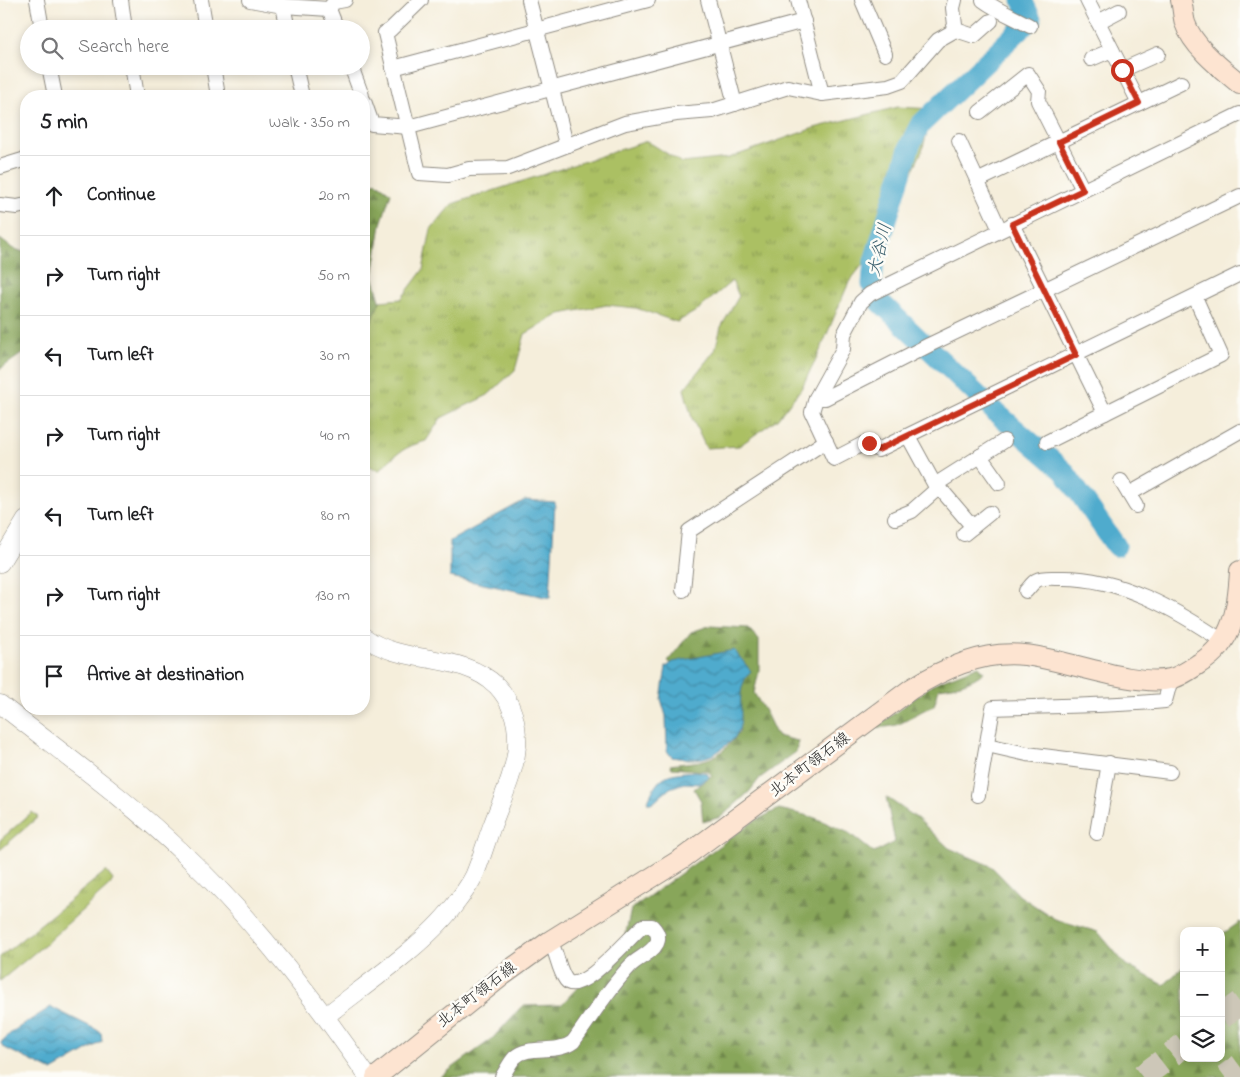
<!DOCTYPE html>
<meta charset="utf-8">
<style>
:root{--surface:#fff;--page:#f2f2f2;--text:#202124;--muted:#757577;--line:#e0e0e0}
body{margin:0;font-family:"Indie Flower","Klee One",sans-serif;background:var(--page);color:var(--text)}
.controls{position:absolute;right:15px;bottom:15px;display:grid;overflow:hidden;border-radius:10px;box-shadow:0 2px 8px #0003}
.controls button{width:45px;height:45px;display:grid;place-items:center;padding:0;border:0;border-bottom:1px solid var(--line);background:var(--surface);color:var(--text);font:25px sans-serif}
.stop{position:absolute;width:15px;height:15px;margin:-11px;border:4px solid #c8321e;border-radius:50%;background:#fff}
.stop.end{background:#c8321e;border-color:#fff;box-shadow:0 1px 5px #0008}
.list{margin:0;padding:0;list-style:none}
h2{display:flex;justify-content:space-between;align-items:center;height:65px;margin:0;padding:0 20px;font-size:21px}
h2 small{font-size:16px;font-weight:400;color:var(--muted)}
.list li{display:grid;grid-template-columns:32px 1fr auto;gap:15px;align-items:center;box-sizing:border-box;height:80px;padding:0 20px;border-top:1px solid var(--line)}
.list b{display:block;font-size:19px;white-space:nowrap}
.list em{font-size:16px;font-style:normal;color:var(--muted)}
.icon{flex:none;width:28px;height:28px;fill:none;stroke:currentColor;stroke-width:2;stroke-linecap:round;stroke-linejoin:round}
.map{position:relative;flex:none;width:1240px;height:1077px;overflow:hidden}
.search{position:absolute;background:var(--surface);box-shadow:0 2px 8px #0003;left:20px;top:20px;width:350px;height:55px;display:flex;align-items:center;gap:12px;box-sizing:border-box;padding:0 18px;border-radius:28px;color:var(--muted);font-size:19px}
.panel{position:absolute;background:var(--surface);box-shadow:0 2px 8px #0003;left:20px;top:90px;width:350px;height:625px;border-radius:20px}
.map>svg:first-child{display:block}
.grass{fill:url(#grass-tufts);stroke:#6b7648}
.forest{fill:url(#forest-firs);stroke:#5a6842}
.water{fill:url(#water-waves);stroke:#3d6b7c}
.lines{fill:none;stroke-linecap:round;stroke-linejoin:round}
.river{stroke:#4fabcd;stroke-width:21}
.motorway-tunnel{stroke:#cdc7b8;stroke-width:25;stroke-dasharray:25 12;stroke-linecap:butt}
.minor-casing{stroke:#908c83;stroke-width:16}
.tertiary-casing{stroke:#908c83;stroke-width:19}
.secondary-casing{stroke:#908c83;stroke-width:22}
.minor{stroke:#fff;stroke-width:14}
.tertiary{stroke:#fff;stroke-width:18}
.secondary{stroke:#fde4d1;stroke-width:20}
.route{stroke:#c8321e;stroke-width:6}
.labels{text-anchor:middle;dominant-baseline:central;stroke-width:5;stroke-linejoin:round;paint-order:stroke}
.street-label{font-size:16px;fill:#2b2b2b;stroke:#fdfcf7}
.water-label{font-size:18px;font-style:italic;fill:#395e6c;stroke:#fdfcf7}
</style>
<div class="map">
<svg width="1240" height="1077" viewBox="0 0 1240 1077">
<defs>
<pattern id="grass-tufts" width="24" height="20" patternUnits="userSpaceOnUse" patternTransform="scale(1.25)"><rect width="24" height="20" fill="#abc064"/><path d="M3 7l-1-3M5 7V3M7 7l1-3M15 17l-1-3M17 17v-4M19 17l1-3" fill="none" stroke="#8b9c53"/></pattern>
<pattern id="forest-firs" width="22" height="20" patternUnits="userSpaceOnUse" patternTransform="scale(1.25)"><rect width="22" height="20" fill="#88a65a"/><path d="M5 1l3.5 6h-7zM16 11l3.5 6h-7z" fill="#6f874b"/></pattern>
<pattern id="water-waves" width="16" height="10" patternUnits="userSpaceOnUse" patternTransform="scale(1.25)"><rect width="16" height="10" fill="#4fabcd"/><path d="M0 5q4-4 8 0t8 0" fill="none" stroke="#428ba7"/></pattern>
</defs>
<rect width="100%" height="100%" fill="#fdfcf7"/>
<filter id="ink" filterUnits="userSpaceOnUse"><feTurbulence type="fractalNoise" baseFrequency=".02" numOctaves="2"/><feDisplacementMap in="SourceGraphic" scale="10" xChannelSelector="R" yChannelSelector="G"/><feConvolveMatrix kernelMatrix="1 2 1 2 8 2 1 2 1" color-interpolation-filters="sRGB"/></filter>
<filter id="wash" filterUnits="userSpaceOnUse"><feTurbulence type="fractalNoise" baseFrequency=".0096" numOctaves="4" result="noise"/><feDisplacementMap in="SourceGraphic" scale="20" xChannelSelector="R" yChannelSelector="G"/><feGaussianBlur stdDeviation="1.12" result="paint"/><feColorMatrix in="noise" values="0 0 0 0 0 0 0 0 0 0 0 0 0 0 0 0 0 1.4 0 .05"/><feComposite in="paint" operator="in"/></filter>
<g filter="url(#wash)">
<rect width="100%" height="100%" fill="#f5eedb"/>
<g class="grass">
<path d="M898,107L933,109L922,151L875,249L849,282L819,353L801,389L777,419L739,446L706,448L692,418L684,389L715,350L721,327L739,296L732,281L698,310L677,322L636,308L607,305L560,314L525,334L515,370L488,395L441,418L426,441C405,446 394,455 379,471L364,464V333L367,331L380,301L401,299L423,270L431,229L452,204L647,141L682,163L729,158L814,128Z"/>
<polygon points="32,812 38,817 0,850 0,840"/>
<polygon points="106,871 113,880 110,885 44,945 0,981 0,957"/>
</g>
<g class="forest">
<polygon points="376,182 391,193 381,224 373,276 380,301 367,331 364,333 364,187"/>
<polygon points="0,239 12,248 26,253 26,351 0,369"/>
<path d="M709,626L748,628L759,640V671L754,693L766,713L777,736L798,741L796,752L760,778L749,792L721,817L703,822L701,801L694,789L712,775L707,771L672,768L670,765C706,760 717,763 740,731L735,713L668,661L691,632Z"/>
<path d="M979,666L984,672C971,683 955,686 939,688L934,706C910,714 904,729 876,727L935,683Z"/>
<polygon points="886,797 918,819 949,848 991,866 1020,896 1055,919 1098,932 1126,965 1164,985 1184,966 1184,1058 1221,1058 1221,935 1240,922 1240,1077 440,1077 492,1039 522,1006 561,1005 625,937 631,909 754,821 779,809 813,817 849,833 874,853 895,842"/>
</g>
<g class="water">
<polygon points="525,500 555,502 550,598 450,577 450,541"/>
<path d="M734,650L751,671C731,692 749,718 735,737C731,743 725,745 720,750C707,761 688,760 672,757L667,751L666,716L661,699L666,667L673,662Z"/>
<path d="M695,771L707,773L709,777L699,784L684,783L670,788L653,803H647C659,774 665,774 695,771Z"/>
<polygon points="51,1007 97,1030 101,1033 102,1042 52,1071 5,1048 0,1043 13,1031"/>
</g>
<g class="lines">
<polyline class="river" points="1022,0 1031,19 920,125 910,145 874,261 872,284 878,300 992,409 1064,471 1116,546"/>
</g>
</g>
<g filter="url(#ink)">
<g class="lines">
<g class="motorway-tunnel">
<polyline points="1221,1017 1240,1003"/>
<polyline points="1142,1077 1184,1045"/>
<polyline points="1225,1077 1240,1066"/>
</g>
<defs>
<g id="minor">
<polyline points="37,0 42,29"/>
<polyline points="121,0 125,29"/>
<polyline points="201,0 206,29"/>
<polyline points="250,0 283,6 329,9"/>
<polyline points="421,0 390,30 385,33 419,173 448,175 469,169 508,168 625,123 676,114 712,111 788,87 822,94 888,86 902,81 938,40 952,32 955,25 953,8 955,0"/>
<polyline points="529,0 566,144"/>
<polyline points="708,0 735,104"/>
<polyline points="798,0 822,94"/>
<polyline points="862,0 885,54"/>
<path d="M983,0C998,11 1014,17 1030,26"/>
<polyline points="1087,0 1139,103"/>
<polyline points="283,6 288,29"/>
<polyline points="329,9 337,29"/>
<polyline points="329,9 334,2 345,0"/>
<polyline points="1098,22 1119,11"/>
<polyline points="953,29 974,36 991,21"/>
<polyline points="1091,59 1112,50"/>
<polyline points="49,66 55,96"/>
<polyline points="132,66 137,96"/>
<polyline points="213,66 218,96"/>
<polyline points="295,66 302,96"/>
<polyline points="351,66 362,96"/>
<polyline points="393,68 648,0"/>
<polyline points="1122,70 1158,54"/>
<polyline points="364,101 372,124 409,127 804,21"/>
<polyline points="980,112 1028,74 1039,91 1038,101 1083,190"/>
<polyline points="1240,114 870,294 861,302 844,334 843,349 816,398 812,412 834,459 863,444 869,443 878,450 1240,274"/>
<polyline points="959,141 1000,230"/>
<polyline points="0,167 26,159"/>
<polyline points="977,181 1181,83"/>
<polyline points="0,205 17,207 26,205"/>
<polyline points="1012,224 1105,413"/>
<polyline points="816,398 825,398 929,345 1240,196"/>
<polyline points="1047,442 1221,355 1195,297"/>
<polyline points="980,456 999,483"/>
<polyline points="1121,481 1136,506"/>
<polyline points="1129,494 1240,431"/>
<polyline points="895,518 912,511 937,489 908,436"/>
<polyline points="973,527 944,493 937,489 941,481 1004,441"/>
<polyline points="964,534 990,513"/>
<polyline points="683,590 689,531 826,441"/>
<path d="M1026,591C1029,588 1033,582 1037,580C1042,577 1053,578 1059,578C1118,576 1177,610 1224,642"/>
<polyline points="987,745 1027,754 1170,772"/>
<path d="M978,795L993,708C1051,706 1107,706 1165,701L1171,679"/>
<polyline points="1097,833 1109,763"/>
<path d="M502,1077C506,1071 510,1062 515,1057C529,1044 556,1055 573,1042C592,1016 608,989 631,965C638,958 652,953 657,943C660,936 656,930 652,926H643C631,935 580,998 566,980C558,969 557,952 550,941"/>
</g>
<g id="tertiary">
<polyline points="0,563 26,520"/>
<path d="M0,704C62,753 128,800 185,855C255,921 314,998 368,1077"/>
<path d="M326,1016C365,985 423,946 453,907C460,898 469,886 474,876C481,860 486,842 492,826C501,801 515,773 517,746C518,724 512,702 497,686C461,651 403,666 364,637"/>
</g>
<g id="secondary">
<path d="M1181,0C1183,8 1183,16 1185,23C1193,47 1222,69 1240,84"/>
<path d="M376,1077L503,975L550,941L683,858L911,689C944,668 985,650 1025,655C1064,659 1134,687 1170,679C1180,677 1191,669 1200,663C1234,642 1238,607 1240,571"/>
</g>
</defs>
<use href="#minor" class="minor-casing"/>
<use href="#tertiary" class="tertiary-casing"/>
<use href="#secondary" class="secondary-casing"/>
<use href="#minor" class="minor"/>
<use href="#tertiary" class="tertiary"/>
<use href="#secondary" class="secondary"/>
</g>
</g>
<g class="lines" filter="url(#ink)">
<polyline class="route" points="869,443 878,450 1076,355 1012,224 1083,190 1059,142 1139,103 1122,70"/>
</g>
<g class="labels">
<g class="street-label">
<text transform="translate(810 765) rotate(-37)">北本町領石線</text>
<text transform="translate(477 995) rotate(-38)">北本町領石線</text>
</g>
<g class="water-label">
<text transform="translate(881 250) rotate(-77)">大谷川</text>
</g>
</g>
</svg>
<div class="controls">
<button>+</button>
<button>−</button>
<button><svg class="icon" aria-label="layers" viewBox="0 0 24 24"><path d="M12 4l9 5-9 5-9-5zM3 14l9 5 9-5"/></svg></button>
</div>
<div class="stop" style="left:1122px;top:70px"></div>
<div class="stop end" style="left:869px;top:443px"></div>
<div class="search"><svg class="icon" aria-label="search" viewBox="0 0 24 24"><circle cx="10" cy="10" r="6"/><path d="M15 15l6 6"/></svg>Search here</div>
<section class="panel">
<h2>5 min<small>Walk · 350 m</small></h2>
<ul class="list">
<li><svg class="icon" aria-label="ahead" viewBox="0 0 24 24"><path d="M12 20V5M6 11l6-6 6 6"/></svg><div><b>Continue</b></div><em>20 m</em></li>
<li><svg class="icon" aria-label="right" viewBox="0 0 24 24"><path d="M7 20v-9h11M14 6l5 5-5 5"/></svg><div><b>Turn right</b></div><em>50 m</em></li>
<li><svg class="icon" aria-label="left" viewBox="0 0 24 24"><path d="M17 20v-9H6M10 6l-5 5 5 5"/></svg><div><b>Turn left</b></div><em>30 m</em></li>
<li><svg class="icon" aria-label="right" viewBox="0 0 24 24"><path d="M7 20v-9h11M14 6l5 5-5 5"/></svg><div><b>Turn right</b></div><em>40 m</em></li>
<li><svg class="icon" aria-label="left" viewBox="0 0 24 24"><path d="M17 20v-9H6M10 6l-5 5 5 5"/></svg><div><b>Turn left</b></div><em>80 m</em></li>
<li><svg class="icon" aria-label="right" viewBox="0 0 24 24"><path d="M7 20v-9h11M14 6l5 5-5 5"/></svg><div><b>Turn right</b></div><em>130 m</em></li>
<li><svg class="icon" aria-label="arrive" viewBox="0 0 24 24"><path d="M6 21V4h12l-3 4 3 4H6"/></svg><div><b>Arrive at destination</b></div></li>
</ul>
</section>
</div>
